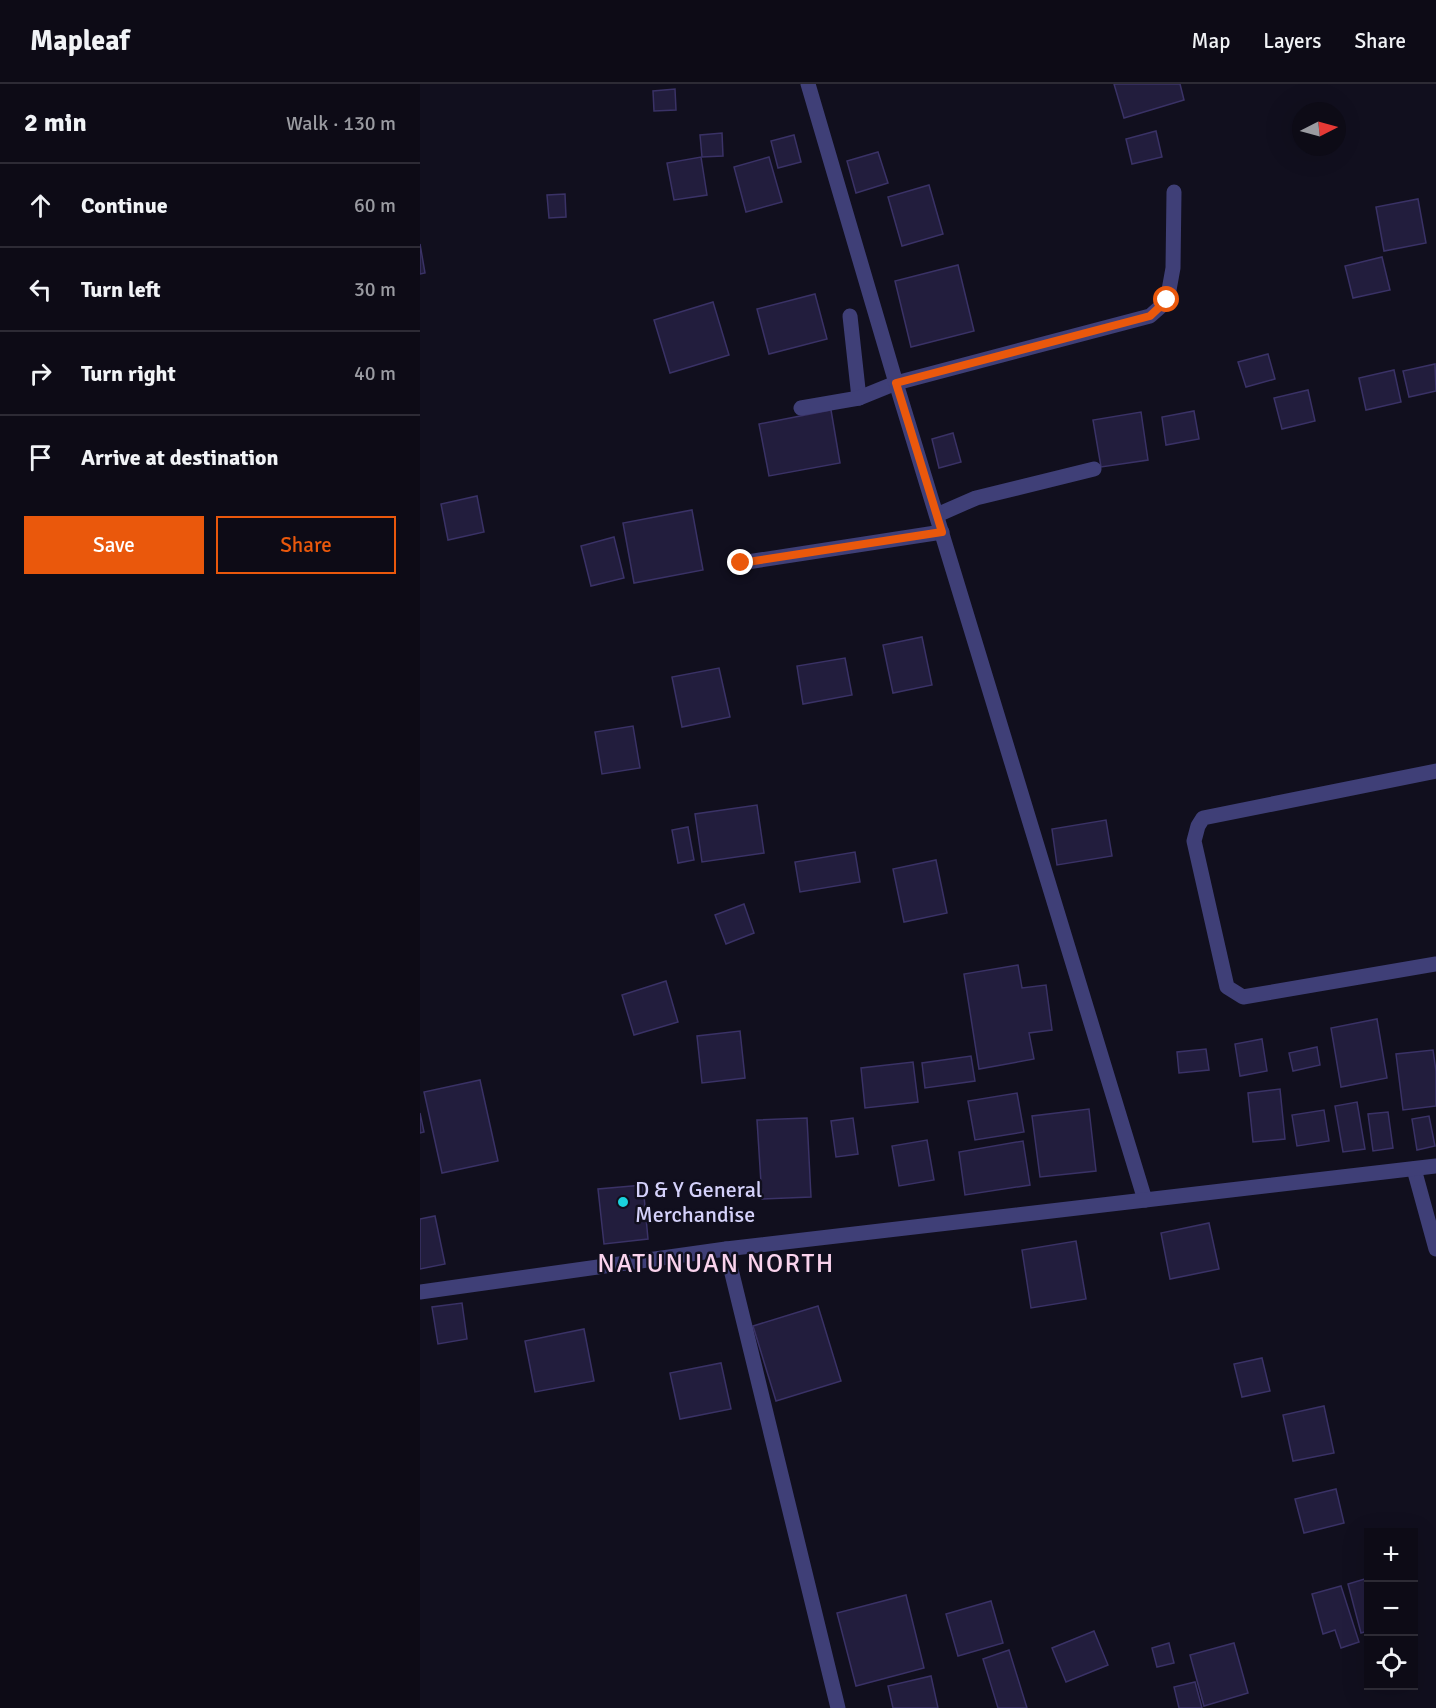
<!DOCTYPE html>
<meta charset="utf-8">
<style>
:root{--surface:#0d0b16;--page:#16141f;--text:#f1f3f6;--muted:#9a9ba1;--line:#2d2b35;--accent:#ea580c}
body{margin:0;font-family:Signika,sans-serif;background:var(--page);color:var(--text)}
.controls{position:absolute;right:18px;bottom:18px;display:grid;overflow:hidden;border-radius:0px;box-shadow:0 6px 24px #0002}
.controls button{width:54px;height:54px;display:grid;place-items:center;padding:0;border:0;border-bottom:2px solid var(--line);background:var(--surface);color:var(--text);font:30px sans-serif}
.compass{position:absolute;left:872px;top:18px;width:54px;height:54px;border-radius:50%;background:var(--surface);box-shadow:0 6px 24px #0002;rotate:84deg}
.stop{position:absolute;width:18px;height:18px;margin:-14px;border:4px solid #ea580c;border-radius:50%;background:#fff}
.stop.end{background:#ea580c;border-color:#fff;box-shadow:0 2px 6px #0008}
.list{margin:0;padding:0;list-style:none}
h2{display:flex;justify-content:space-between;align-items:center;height:78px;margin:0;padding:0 24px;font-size:26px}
h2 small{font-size:20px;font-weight:400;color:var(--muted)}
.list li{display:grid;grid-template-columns:39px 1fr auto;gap:18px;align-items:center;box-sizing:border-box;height:84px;padding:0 24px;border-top:2px solid var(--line)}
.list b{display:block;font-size:22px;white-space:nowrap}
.list em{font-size:20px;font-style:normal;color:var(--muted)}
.actions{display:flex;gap:12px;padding:18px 24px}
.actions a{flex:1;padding:14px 0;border:2px solid var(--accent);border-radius:0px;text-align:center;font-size:21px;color:var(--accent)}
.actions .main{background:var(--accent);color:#fff}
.icon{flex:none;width:33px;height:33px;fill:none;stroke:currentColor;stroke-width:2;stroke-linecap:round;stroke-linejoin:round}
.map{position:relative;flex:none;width:1016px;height:1624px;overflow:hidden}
header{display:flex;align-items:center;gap:36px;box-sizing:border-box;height:84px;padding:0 30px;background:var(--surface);border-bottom:2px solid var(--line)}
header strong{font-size:28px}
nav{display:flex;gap:33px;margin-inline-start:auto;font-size:21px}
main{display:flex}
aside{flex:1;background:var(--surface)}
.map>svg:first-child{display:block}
.building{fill:#221d3d;stroke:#3a3266;stroke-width:1.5}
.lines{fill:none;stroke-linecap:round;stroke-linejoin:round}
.service{stroke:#3f3f77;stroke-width:15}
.minor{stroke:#3f3f77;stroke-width:15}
.tertiary{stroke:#3f3f77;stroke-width:15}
.route{stroke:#ea580c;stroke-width:8}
.poi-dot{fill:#1ad2dd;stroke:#110f1e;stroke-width:2}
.labels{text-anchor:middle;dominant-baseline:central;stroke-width:5;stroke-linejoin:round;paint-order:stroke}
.poi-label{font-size:22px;fill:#d4d1fa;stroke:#110f1e;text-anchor:start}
.quarter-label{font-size:26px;letter-spacing:1.5px;fill:#fad3ed;stroke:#110f1e}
</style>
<header>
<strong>Mapleaf</strong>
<nav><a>Map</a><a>Layers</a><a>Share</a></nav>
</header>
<main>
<aside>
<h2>2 min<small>Walk · 130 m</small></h2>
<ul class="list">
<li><svg class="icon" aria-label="ahead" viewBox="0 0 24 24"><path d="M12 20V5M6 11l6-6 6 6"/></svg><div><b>Continue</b></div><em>60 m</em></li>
<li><svg class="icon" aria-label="left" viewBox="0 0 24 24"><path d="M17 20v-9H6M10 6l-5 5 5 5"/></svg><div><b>Turn left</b></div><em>30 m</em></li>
<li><svg class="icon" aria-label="right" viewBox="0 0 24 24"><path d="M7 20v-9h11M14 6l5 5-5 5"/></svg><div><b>Turn right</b></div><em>40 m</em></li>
<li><svg class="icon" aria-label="arrive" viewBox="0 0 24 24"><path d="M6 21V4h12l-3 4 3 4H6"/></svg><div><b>Arrive at destination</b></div></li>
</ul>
<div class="actions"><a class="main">Save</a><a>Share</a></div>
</aside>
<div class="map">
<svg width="1016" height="1624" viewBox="0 0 1016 1624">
<rect width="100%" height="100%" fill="#110f1e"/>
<g class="building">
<polygon points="694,0 760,0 764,16 704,34"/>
<polygon points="255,5 256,26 234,27 233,7"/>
<polygon points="736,47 742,73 712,80 706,55"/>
<polygon points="302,49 303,72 282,73 280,51"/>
<polygon points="374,51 381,78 358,84 351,57"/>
<polygon points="458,68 468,99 436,109 427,77"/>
<polygon points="281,73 287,111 254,116 247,79"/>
<polygon points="349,73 362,118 326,128 314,83"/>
<polygon points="509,101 523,150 482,162 468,113"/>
<polygon points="145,110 146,133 129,134 127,111"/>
<polygon points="998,115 1006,159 964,167 956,123"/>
<polygon points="0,160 5,189 0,190"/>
<polygon points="962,173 970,206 933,214 925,182"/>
<polygon points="538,181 554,247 491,263 475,197"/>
<polygon points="395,210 407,255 349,270 337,225"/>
<polygon points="293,218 309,271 250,289 234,236"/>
<polygon points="848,270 855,295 826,303 818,278"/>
<polygon points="1015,280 1016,307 989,313 983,287"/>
<polygon points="974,286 981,318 946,326 939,294"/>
<polygon points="888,306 895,337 862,345 854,314"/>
<polygon points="411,326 420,379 349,392 339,340"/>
<polygon points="774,327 779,355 746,361 742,333"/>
<polygon points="721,328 728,376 681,383 673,336"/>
<polygon points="533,349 541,378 519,384 512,355"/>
<polygon points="57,412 64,448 28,456 21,420"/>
<polygon points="272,426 283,486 214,499 203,439"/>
<polygon points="194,453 204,494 171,502 161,462"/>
<polygon points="502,553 512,601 473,609 463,561"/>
<polygon points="425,574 432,611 383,620 377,582"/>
<polygon points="299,584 310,633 262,643 252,593"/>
<polygon points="213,642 220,684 182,690 175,648"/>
<polygon points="337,721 344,769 282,778 275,730"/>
<polygon points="686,736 692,772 637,781 632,745"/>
<polygon points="268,743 274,776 258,779 252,746"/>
<polygon points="435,768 440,798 380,808 375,778"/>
<polygon points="516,776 527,829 484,838 473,785"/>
<polygon points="324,820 334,849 306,860 295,831"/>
<polygon points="598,881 602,904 626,901 632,946 609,949 614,975 559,985 544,890"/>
<polygon points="246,897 258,938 214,951 202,911"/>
<polygon points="957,935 967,994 921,1003 911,944"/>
<polygon points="320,947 325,994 282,999 277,952"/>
<polygon points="842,955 847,987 820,992 815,960"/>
<polygon points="897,963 900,981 873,987 869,969"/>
<polygon points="786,965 789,986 759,989 757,968"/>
<polygon points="1013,966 1016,987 1016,1022 983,1026 976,970"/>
<polygon points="551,972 555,997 505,1004 502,979"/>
<polygon points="493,978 498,1018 445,1024 441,984"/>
<polygon points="60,996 78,1077 22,1089 4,1008"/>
<polygon points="860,1005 865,1055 833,1058 828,1009"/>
<polygon points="597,1009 604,1048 555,1056 548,1017"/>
<polygon points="937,1018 945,1065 923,1068 915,1022"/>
<polygon points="669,1025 676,1087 620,1093 612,1032"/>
<polygon points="904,1026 909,1057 877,1062 872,1031"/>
<polygon points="968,1028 973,1064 953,1067 948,1030"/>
<polygon points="0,1029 4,1048 0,1049"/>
<polygon points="1009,1032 1015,1062 997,1066 992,1035"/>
<polygon points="387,1034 391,1113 342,1115 337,1036"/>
<polygon points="433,1034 438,1070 416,1073 411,1037"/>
<polygon points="507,1056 514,1096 479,1102 472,1062"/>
<polygon points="603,1057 610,1101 545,1111 539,1068"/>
<polygon points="223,1101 228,1155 184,1160 178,1105"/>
<polygon points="15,1132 25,1180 0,1185 0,1135"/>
<polygon points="789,1139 799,1185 750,1195 741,1149"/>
<polygon points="656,1157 666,1215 611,1224 602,1166"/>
<polygon points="42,1219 47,1255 18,1260 12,1223"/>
<polygon points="398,1222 421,1297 356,1317 333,1242"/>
<polygon points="164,1245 174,1297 115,1308 105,1257"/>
<polygon points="842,1274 850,1307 822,1313 814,1280"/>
<polygon points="301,1279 311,1325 260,1335 250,1289"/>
<polygon points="904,1322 914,1369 873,1377 863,1331"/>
<polygon points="916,1405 924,1439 884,1449 875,1415"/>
<polygon points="948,1494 948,1547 941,1549 928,1500"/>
<polygon points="921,1502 939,1558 921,1564 915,1546 903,1550 892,1510"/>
<polygon points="486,1511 504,1584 436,1602 417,1529"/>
<polygon points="571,1517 583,1559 538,1572 526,1530"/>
<polygon points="674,1547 688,1581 646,1598 632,1564"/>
<polygon points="749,1559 754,1579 737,1583 732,1564"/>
<polygon points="814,1559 828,1609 784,1622 770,1571"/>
<polygon points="589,1566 607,1624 578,1624 563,1575"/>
<polygon points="511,1592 518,1624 473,1624 468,1602"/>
<polygon points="775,1598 782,1624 759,1624 754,1603"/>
</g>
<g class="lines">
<g class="service">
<polyline points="430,232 439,314"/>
<polyline points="381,324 439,314 476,299 730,232 747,217 753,184 754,108"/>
<polyline points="517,431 556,414 674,385"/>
<polyline points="321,479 522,448"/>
<polyline points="1016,687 783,734 778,742 774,757 807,903 823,913 1016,880"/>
</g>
<g class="minor">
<polyline points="388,0 476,299 725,1116"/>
<polyline points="994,1085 1016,1165"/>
</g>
<g class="tertiary">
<polyline points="306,1165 418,1624"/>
<polyline points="0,1208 306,1165 1016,1082"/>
</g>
</g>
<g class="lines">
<polyline class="route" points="321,479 522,448 476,299 730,232 747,216"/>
</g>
<circle class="poi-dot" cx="203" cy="1118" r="6"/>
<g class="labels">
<g class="poi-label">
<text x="215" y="1105">D &amp; Y General<tspan x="215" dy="25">Merchandise</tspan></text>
</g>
<g class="quarter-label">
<text x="296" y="1180">NATUNUAN NORTH</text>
</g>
</g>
</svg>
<div class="controls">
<button>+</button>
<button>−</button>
<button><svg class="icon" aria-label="locate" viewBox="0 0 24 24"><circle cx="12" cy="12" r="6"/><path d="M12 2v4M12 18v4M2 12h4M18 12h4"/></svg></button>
</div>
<svg class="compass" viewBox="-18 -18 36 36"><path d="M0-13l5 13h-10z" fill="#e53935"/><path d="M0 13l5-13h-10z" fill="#9a9ba1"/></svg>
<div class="stop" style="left:747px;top:216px"></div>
<div class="stop end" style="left:321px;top:479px"></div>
</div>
</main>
